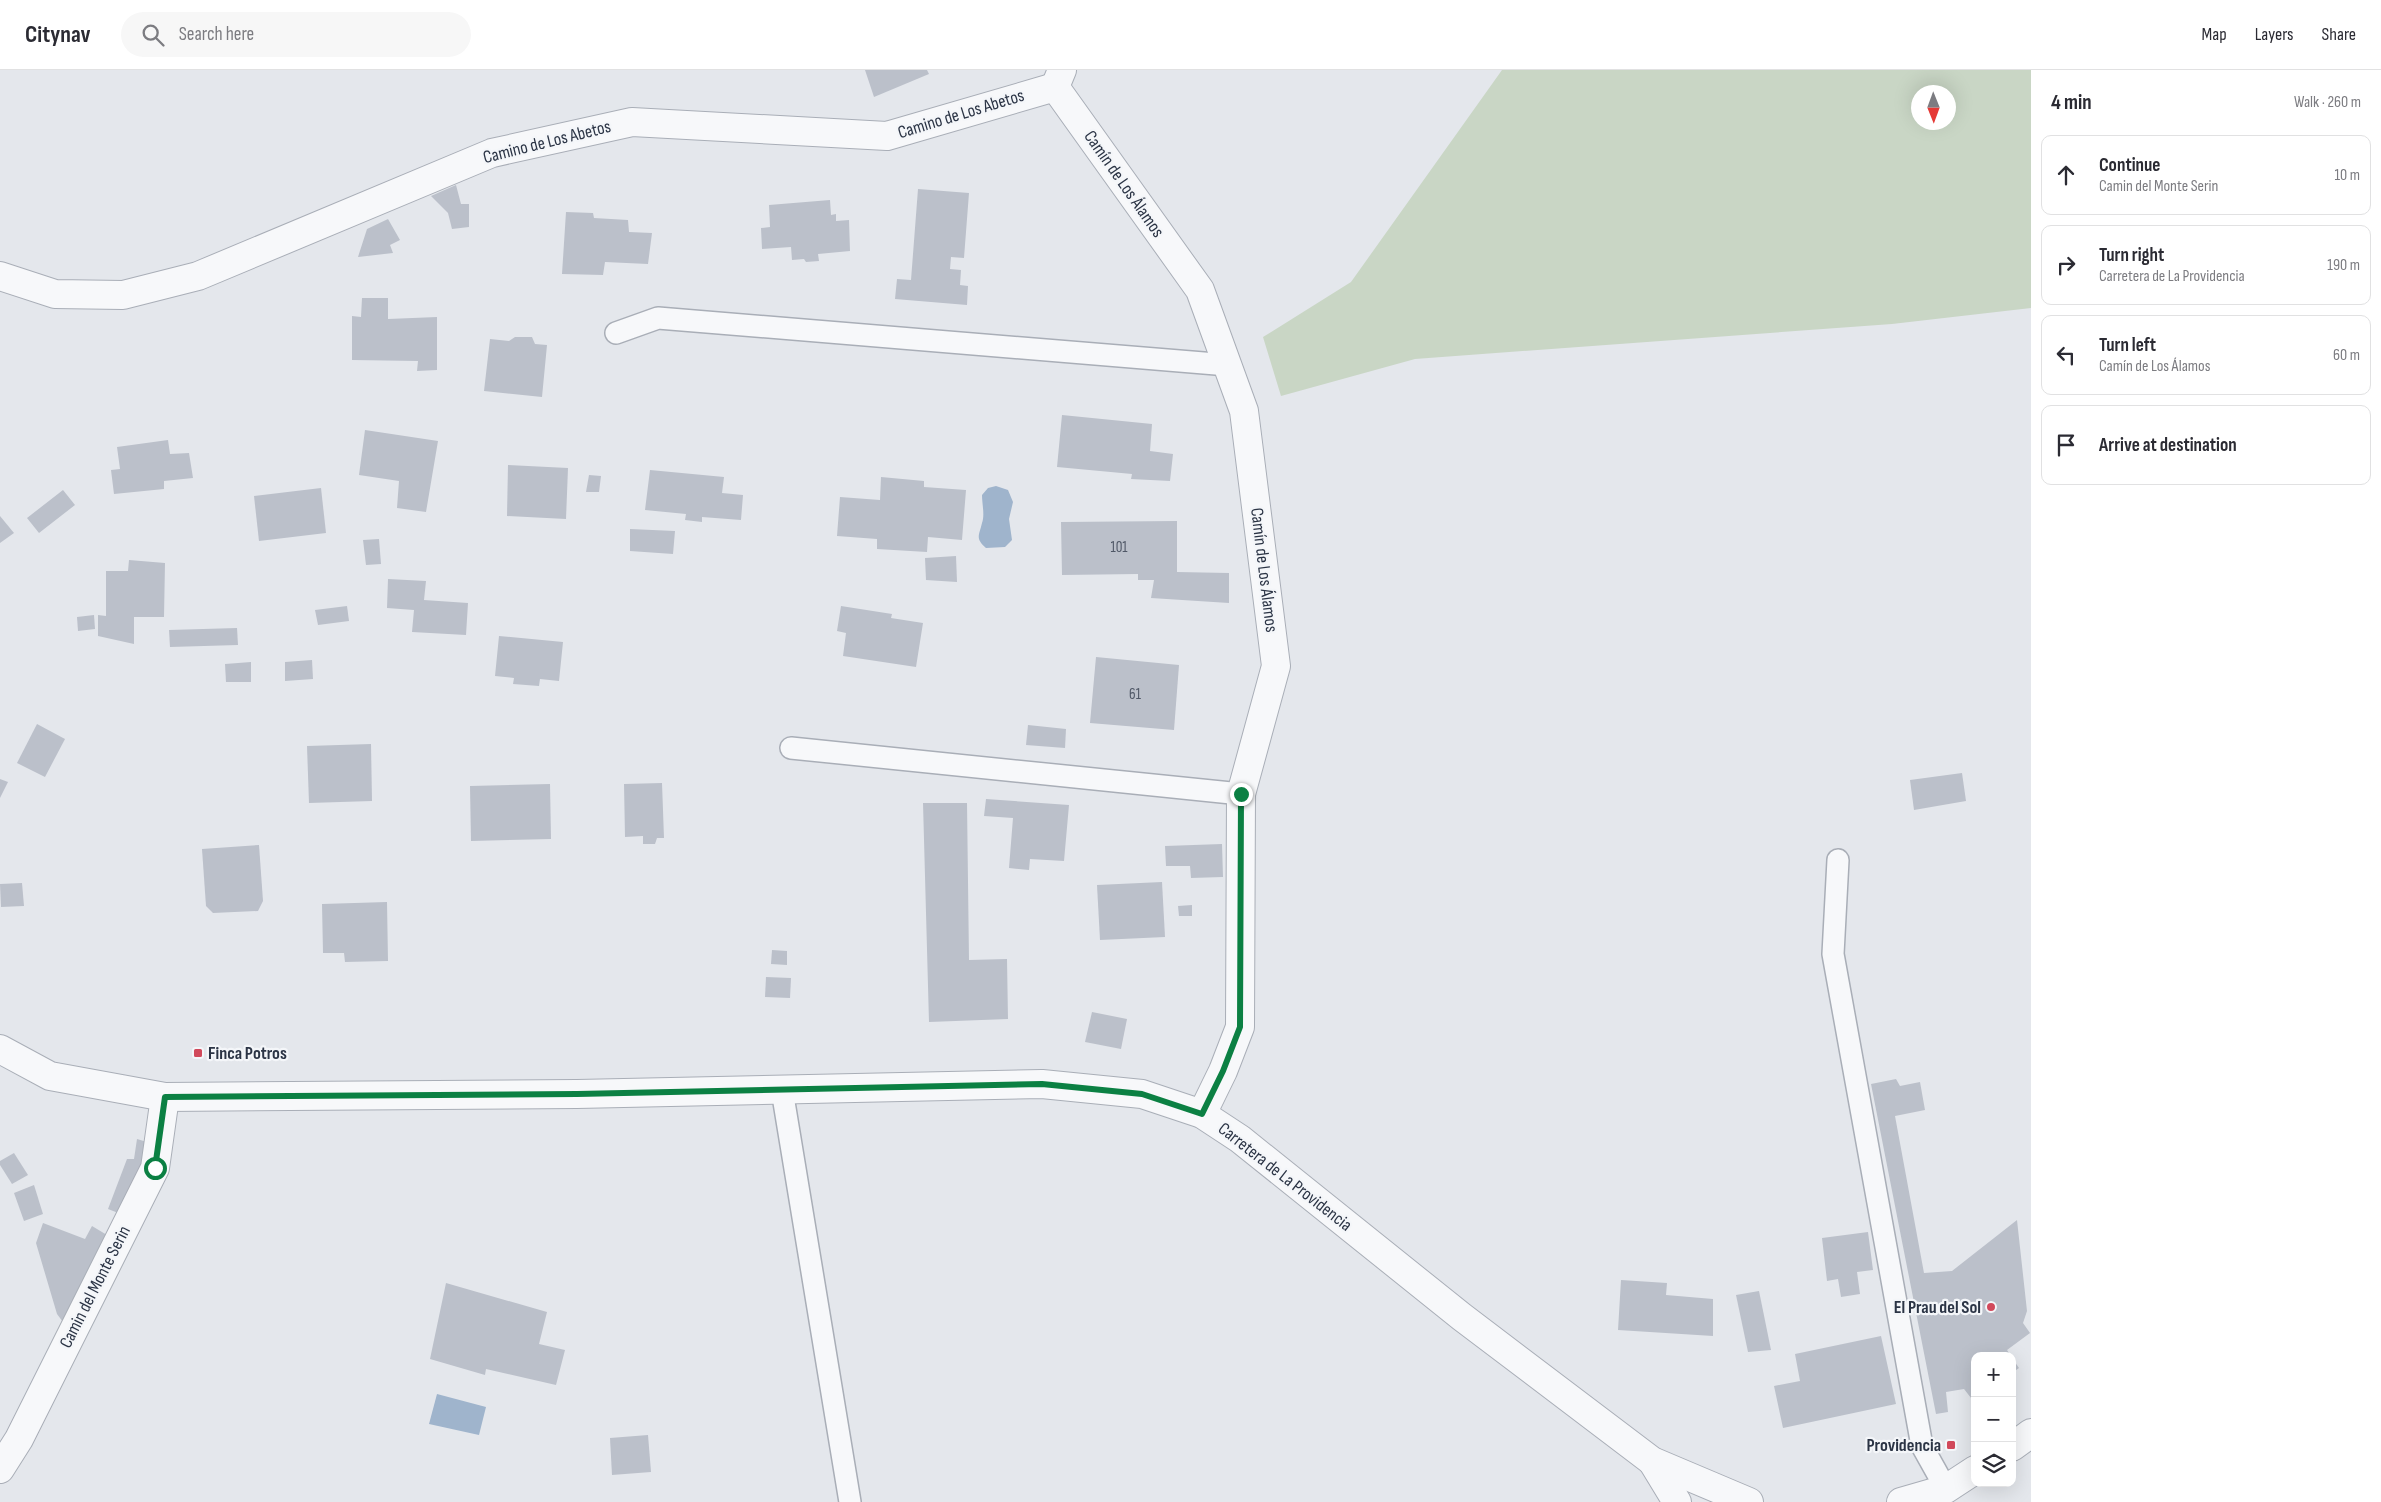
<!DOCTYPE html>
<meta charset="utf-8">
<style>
:root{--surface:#fff;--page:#f7f7f7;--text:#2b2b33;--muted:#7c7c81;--line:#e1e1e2}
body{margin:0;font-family:"Sofia Sans Condensed",sans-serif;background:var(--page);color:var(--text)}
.controls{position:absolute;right:15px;bottom:15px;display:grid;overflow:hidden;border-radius:10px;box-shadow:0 5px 20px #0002}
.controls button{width:45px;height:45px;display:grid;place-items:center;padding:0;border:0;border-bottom:1px solid var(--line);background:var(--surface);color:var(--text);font:25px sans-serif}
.compass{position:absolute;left:1911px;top:15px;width:45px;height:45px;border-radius:50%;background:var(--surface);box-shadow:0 5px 20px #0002;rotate:179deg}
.stop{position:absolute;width:15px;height:15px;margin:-11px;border:4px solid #0b8043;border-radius:50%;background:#fff}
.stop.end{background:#0b8043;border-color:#fff;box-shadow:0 1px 5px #0008}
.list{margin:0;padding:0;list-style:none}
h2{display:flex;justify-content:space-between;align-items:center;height:65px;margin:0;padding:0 20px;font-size:21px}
h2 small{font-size:16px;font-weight:400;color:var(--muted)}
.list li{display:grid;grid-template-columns:32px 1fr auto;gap:15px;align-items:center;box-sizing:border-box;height:80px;margin:0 10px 10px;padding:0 10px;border:1px solid var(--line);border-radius:10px}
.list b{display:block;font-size:19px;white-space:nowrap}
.list p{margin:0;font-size:16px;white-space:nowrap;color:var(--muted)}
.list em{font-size:16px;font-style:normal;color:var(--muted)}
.icon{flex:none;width:28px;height:28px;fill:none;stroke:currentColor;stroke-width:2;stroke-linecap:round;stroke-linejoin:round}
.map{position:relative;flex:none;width:2031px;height:1432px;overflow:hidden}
header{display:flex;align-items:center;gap:30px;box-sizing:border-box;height:70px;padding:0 25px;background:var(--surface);border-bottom:1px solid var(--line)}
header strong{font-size:24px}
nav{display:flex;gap:28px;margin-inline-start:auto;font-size:18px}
.search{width:350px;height:45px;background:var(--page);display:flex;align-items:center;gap:12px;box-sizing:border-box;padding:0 18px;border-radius:28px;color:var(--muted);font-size:19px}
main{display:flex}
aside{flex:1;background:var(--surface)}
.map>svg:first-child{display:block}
.green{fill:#c9d6c5;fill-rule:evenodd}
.water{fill:#9fb4cc}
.building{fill:#bbc0ca}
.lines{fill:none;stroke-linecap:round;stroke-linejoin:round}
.service-casing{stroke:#a9aeb7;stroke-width:24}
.minor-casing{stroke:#a9aeb7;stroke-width:30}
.tertiary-casing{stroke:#a9aeb7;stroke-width:30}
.service{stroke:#f7f8fa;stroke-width:21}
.minor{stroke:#f7f8fa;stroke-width:28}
.tertiary{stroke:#f7f8fa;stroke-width:28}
.route{stroke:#0b8043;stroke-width:6}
.poi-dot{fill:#d1495b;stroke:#f4f6f9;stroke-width:2}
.labels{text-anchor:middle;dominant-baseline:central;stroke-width:4.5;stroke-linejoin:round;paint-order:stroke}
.number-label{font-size:15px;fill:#4f5766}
.street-label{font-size:18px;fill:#2b3445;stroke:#f4f6f9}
.poi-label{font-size:18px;font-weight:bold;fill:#2b3445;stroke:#f4f6f9;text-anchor:end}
</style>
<header>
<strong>Citynav</strong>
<div class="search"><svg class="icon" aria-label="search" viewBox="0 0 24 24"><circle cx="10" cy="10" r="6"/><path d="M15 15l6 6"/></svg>Search here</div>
<nav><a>Map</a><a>Layers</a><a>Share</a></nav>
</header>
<main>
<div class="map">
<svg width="2031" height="1432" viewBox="0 0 2031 1432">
<rect width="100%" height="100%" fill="#e4e7ec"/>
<path class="green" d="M1502,0H2031V238L1892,254L1415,289L1281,326L1263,267L1351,212ZM1918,22H1948V52H1918Z"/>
<g class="water">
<path d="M996,416L1008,420L1013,432L1009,449L1012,470L1005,477L986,478C975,468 979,466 982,453C985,445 982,434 982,425L988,418Z"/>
<polygon points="437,1324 486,1337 479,1365 429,1354"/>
</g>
<g class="building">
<polygon points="865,0 927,0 929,4 874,27"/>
<polygon points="456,115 461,134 469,134 469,157 452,159 448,143 431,126"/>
<polygon points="918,119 969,123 964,188 951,187 950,199 961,200 960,215 968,216 967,235 895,229 897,209 911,210"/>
<polygon points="830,130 831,145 836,144 836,151 849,150 850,181 818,184 819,191 806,192 804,189 792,190 791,177 762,179 761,158 770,157 769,135"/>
<polygon points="566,142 593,143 594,148 628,150 629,162 652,163 648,194 605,192 603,205 562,204"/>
<polygon points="388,149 400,170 390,175 393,183 358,187 367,159"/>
<polygon points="362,228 388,228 388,249 437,247 437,300 417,301 418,291 352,290 352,246 361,247"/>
<polygon points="515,267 532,267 535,274 547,275 542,327 484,321 490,269 509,271"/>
<polygon points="1062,345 1152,354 1150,381 1173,384 1170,411 1131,409 1132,404 1057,397"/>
<polygon points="365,360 438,371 426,442 397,438 399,411 359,405"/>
<polygon points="168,370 170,384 189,383 193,408 164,411 164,419 114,424 111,400 120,399 117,377"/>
<polygon points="508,395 568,398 566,449 507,446"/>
<polygon points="650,400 724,407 722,423 743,425 741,450 702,447 702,452 685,450 686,444 645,440"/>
<polygon points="589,405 601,406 599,422 586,422"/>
<polygon points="881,407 924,411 924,417 966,420 962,470 928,467 927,482 877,479 877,469 837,466 840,427 880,430"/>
<polygon points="321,418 326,463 259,471 254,426"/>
<polygon points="63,420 75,435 39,463 27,448"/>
<polygon points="0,446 14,463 0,473"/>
<polygon points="1177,451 1177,502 1229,503 1229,533 1151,528 1154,510 1138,510 1138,504 1062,505 1061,452"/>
<polygon points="630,459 675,461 673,484 630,481"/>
<polygon points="379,469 381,494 366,495 363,470"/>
<polygon points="956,486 957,512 926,510 925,488"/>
<polygon points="129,490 165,493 164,547 134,547 134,574 98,566 98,545 106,546 106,501 128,501"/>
<polygon points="388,509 426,511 424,530 468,533 466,565 412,562 414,540 387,538"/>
<polygon points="347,536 349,551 318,555 315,540"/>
<polygon points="841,536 892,544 891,548 923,553 916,597 843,586 846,563 837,561"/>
<polygon points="94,545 95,559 78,561 77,547"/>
<polygon points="237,558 238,575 170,577 169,560"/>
<polygon points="499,566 563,572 559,611 540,609 539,616 513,614 514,608 495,606"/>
<polygon points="1096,587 1179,595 1174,660 1090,653"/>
<polygon points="312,590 313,609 285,611 285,592"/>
<polygon points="251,592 251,612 226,612 225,594"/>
<polygon points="37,654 65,669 45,707 17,693"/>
<polygon points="1028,655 1066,659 1065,678 1026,675"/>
<polygon points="371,674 372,731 309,733 307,676"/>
<polygon points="1962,703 1966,731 1914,740 1910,710"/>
<polygon points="0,709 8,712 0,728"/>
<polygon points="662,713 664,768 657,768 655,774 643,774 643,766 625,767 624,714"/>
<polygon points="550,714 551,769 471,771 470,716"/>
<polygon points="986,729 1069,735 1064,791 1030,789 1029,800 1009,798 1013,748 984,746"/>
<polygon points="923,733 967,733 969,890 1007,889 1008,949 929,952"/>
<polygon points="1222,774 1223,807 1191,808 1190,796 1166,796 1165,776"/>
<polygon points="259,775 263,831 258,841 213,843 206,836 202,779"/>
<polygon points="1162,812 1165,867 1100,870 1097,815"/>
<polygon points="22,813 24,836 1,837 0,814"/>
<polygon points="387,832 388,891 345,892 344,883 323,883 322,834"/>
<polygon points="1192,835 1192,846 1179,846 1178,836"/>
<polygon points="772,880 787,881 787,895 771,894"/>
<polygon points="766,907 791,908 790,928 765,927"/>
<polygon points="1092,942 1127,949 1121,979 1085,972"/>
<polygon points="1896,1009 1900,1016 1920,1012 1925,1040 1895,1046 1924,1203 1952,1201 2017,1150 2027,1241 2023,1253 2030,1263 2007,1280 2011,1286 1975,1286 1975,1333 1964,1319 1946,1322 1948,1342 1936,1344 1871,1014"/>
<polygon points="137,1069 147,1072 145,1092 126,1146 108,1139 127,1089 134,1089"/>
<polygon points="14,1083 28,1105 12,1114 0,1095 0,1091"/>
<polygon points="34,1115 43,1144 24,1151 14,1123"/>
<polygon points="43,1153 85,1169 92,1156 112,1168 66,1256 57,1244 36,1173"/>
<polygon points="1868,1162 1873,1200 1857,1202 1860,1224 1841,1227 1838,1209 1827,1211 1822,1168"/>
<polygon points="1621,1210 1667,1213 1666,1225 1713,1229 1713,1266 1618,1260"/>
<polygon points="446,1213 547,1242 539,1274 565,1280 556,1315 486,1299 485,1305 430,1289"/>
<polygon points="1759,1221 1771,1280 1748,1282 1736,1225"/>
<polygon points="1881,1266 1896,1334 1783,1358 1774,1316 1800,1311 1795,1284"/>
<polygon points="2012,1288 2019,1298 2012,1303"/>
<polygon points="648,1365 651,1402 612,1405 610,1368"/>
</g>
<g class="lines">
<defs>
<g id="service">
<polyline points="616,263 658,248 1228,295"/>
<polyline points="791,678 1241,724"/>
<polyline points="1838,790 1833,884 1922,1376 1946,1419"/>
<polyline points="782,1020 850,1432"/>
</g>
<g id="minor">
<polyline points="1062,0 1055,17 1200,220 1244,341 1276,596 1241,724 1240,957 1223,1001 1202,1044"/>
<polyline points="0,206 55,224 123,225 198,206 492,83 632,52 887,66 1055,17"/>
<polyline points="1652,1391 1677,1432"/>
<polyline points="0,1399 19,1369 155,1098 165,1027"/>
</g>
<g id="tertiary">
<polyline points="0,979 50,1006 165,1027 577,1024 1042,1014 1142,1024 1202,1044 1240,1069 1462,1247 1652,1391 1749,1432"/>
<polyline points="2012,1377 2031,1363"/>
<polyline points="1901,1432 1946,1419 1975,1400"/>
</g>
</defs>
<use href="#service" class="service-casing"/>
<use href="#minor" class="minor-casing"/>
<use href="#tertiary" class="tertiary-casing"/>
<use href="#service" class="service"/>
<use href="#minor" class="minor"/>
<use href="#tertiary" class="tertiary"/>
</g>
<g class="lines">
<polyline class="route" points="155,1098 165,1027 577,1024 1042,1014 1142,1024 1202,1044 1223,1001 1240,957 1241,724"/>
</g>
<g class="poi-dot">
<rect x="193" y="978" width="10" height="10" rx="2.5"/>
<circle cx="1991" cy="1237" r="5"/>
<rect x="1946" y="1370" width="10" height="10" rx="2.5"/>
</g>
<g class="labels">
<g class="number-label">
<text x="1119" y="477">101</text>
<text x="1135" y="624">61</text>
</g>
<g class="street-label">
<text transform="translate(961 44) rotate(-17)">Camino de Los Abetos</text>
<text transform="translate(547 72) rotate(-14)">Camino de Los Abetos</text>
<text transform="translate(1124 114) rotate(55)">Camín de Los Álamos</text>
<text transform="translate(1264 500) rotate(83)">Camín de Los Álamos</text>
<text transform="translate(1285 1107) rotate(38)">Carretera de La Providencia</text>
<text transform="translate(95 1217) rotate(-63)">Camin del Monte Serin</text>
</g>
<g class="poi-label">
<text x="208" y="983" text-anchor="start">Finca Potros</text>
<text x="1981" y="1237">El Prau del Sol</text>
<text x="1941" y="1375">Providencia</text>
</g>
</g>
</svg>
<div class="controls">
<button>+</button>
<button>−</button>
<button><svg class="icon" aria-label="layers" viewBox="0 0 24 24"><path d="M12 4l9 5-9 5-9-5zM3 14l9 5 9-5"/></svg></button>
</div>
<svg class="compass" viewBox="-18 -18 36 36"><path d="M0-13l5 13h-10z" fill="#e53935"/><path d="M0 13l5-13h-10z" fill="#7c7c81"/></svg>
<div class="stop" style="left:155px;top:1098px"></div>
<div class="stop end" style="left:1241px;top:724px"></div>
</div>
<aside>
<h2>4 min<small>Walk · 260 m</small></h2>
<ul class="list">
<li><svg class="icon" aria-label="ahead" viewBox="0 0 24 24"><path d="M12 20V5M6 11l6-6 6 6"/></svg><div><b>Continue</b><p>Camin del Monte Serin</p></div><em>10 m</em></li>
<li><svg class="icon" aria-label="right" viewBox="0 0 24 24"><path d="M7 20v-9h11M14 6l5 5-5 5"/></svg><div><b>Turn right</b><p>Carretera de La Providencia</p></div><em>190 m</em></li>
<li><svg class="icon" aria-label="left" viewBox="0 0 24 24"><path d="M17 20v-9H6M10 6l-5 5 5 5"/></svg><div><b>Turn left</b><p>Camín de Los Álamos</p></div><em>60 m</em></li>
<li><svg class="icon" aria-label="arrive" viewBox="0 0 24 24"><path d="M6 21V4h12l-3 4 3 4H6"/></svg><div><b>Arrive at destination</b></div></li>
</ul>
</aside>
</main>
